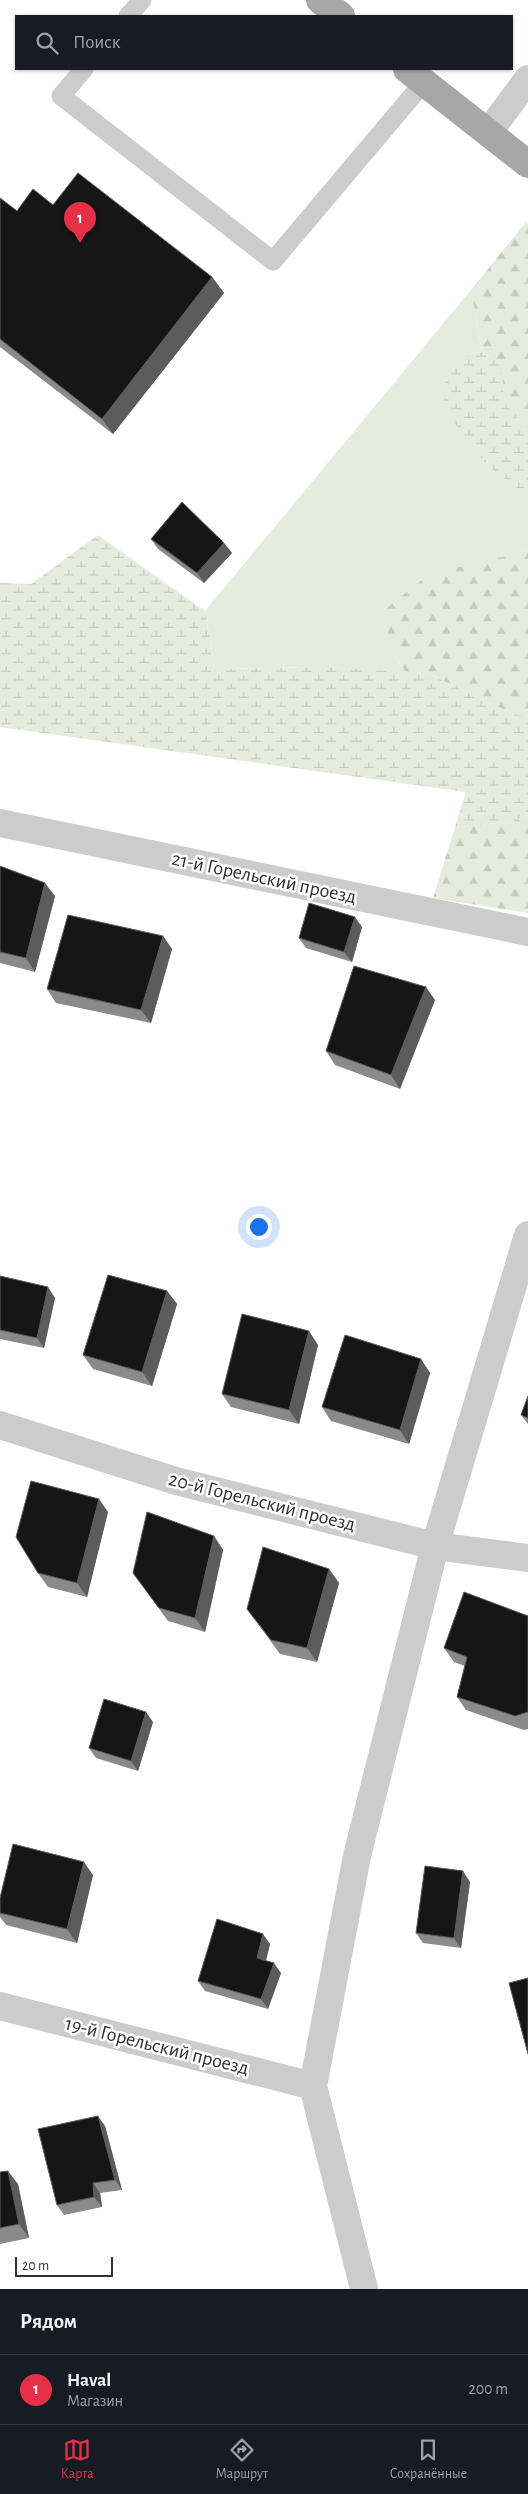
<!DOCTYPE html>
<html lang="ru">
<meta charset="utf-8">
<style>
:root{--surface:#171b24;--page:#242831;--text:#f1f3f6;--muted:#9ea1a6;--line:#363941;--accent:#e73045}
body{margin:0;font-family:"Alegreya Sans",sans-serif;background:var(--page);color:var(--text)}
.scale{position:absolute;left:15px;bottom:12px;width:98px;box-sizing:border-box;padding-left:5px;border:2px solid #2f2f2f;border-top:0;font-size:14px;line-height:18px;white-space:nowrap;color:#2f2f2f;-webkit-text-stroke:4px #fff;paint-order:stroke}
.you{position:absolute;left:258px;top:1226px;width:18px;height:18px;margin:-12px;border:4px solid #fff;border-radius:50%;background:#1a73e8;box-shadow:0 0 0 8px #1a73e833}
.badge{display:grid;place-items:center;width:32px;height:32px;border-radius:50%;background:var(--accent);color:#fff;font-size:16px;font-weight:700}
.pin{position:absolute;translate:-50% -41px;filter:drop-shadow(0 1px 2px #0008)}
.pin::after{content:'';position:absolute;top:26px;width:18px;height:15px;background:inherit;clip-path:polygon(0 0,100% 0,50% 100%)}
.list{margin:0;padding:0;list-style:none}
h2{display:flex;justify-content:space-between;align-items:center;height:65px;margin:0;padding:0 20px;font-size:21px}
h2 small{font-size:16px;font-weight:400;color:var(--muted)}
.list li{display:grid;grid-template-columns:32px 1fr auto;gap:15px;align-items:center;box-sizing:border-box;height:70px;padding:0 20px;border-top:1px solid var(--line)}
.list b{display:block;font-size:19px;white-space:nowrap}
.list p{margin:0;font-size:16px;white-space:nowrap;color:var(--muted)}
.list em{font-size:16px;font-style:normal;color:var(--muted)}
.icon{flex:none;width:28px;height:28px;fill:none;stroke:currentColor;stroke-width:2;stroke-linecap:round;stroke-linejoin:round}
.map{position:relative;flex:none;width:528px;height:2289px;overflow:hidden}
.search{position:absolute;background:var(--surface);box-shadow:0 1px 4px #0004;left:15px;right:15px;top:15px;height:55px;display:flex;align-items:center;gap:12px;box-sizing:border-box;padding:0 18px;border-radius:0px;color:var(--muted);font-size:19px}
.sheet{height:135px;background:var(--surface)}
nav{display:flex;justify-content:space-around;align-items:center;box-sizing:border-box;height:70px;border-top:1px solid var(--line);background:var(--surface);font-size:14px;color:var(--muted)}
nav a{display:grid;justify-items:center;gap:2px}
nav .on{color:var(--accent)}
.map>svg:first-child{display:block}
.green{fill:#e6ecdd}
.forest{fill:url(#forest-firs)}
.wetland{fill:url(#wetland-marsh)}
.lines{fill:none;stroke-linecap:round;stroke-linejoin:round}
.lane{stroke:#ccc;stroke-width:19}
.street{stroke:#ccc;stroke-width:28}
.primary{stroke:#a7a7a7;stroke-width:28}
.wall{fill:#8a8a8a}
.shaded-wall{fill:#5c5c5c}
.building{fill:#161616;stroke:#5c5c5c}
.labels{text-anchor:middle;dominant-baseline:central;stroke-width:5;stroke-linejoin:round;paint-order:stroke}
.street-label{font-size:20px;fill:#2f2f2f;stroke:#fff}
</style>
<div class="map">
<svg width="528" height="2289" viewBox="0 0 528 2289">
<defs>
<pattern id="forest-firs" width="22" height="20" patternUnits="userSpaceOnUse" patternTransform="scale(1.25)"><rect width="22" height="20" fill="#e6ecdd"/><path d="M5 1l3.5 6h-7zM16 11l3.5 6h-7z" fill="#c6cbbe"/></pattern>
<pattern id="wetland-marsh" width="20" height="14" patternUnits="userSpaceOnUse" patternTransform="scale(1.25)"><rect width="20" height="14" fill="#e6ecdd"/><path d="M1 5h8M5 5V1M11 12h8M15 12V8" fill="none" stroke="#c6cbbe"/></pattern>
</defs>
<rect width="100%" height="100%" fill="#fff"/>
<polygon class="green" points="471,290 482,352 462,355 490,468 528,496 528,549 518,553 389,648 406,673 327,667 215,669 205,611"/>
<g class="forest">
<path d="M526,222L528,224V427C503,410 502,393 502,364L482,352L471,290Z"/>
<polygon points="528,549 528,717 511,713 429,674 406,673 389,648 387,608 429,574 518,553"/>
<polygon points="528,815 528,913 433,898 455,827 511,822"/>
</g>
<g class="wetland">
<path d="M482,352L502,364C502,393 503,410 528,427V496L490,468L464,438L444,405L445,380L462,355Z"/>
<polygon points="98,535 205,611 215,669 327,667 429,674 511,713 528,717 528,815 511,822 455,827 466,792 0,727 0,583 31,584"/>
</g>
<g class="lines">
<g class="lane">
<polyline points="128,16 142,0"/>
<polyline points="84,69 61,96 273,261 424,82"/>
</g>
<g class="street">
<polyline points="488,133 528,79"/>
<polyline points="0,823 528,932"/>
<polyline points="0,1425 176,1481 435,1546 528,1558"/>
<polyline points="0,2006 313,2086"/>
<polyline points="364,2289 313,2086 357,1856 435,1546 528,1235"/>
</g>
<g class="primary">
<polyline points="320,0 341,16"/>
<polyline points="407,69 528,164"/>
</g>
</g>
<g class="wall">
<polygon points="0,198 17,211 212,277 224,293 113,434 0,347"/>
<polygon points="151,539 224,543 232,553 204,583 158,549"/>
<polygon points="0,866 55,896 35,972 0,963"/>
<polygon points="362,927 352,962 306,948 299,938"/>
<polygon points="163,936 172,949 151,1023 56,1003 47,989"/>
<polygon points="435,1000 400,1089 335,1065 326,1051"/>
<polygon points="0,1276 55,1298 44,1348 0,1339"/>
<polygon points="167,1291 177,1304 152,1386 93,1369 83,1355"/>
<polygon points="318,1345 299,1424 231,1407 222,1394"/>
<polygon points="421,1359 430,1373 409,1444 331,1421 322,1407"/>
<polygon points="521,1415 528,1418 528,1424"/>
<polygon points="108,1512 87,1597 48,1587 38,1573"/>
<polygon points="214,1536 223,1550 205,1632 168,1621 133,1573"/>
<polygon points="329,1569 339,1583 317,1662 280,1654 247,1609"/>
<polygon points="528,1616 528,1729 524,1730 466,1710 457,1697 465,1666 454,1662 444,1648"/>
<polygon points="153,1722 138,1771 96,1758 89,1748"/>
<polygon points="93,1875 77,1943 6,1925 0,1917 0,1898"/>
<polygon points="470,1882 461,1948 423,1943 416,1933"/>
<polygon points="270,1944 266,1961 281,1973 268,2009 205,1991 198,1981"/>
<polygon points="105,2126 122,2190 100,2193 102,2207 64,2215 57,2205"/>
<polygon points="0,2172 18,2184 29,2238 0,2244"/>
</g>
<g class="shaded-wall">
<polygon points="212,277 224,293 113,434 102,419"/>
<polygon points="224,543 232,553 204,583 197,573"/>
<polygon points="45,883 55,896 35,972 26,958"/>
<polygon points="355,917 362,927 352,962 344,952"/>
<polygon points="163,936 172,949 151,1023 141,1010"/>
<polygon points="426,987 435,1000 400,1089 391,1075"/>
<polygon points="48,1287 55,1298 44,1348 37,1338"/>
<polygon points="167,1291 177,1304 152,1386 142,1372"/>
<polygon points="309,1331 318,1345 299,1424 289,1410"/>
<polygon points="421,1359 430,1373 409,1444 400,1430"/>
<polygon points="99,1499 108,1512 87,1597 77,1583"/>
<polygon points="214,1536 223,1550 205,1632 195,1618"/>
<polygon points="329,1569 339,1583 317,1662 307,1648"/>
<polygon points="146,1712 153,1722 138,1771 131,1761"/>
<polygon points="84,1862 93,1875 77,1943 67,1929"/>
<polygon points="463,1871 470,1882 461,1948 454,1938"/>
<polygon points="263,1934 270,1944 264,1968 257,1958"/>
<polygon points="274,1963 281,1973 268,2009 261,1999"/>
<polygon points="98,2116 105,2126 122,2190 115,2180"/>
<polygon points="8,2171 18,2184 29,2238 19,2224"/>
<polygon points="93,2183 100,2193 102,2207 94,2197"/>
</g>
<g class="building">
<polygon points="78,173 212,277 102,419 0,339 0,198 17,211 33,189 53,205"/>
<polygon points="182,502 224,543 197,573 151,539"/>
<polygon points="0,866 45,883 26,958 0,952"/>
<polygon points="309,903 355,917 344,952 299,938"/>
<polygon points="68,915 163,936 141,1010 47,989"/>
<polygon points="354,966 426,987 391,1075 326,1051"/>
<polygon points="108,1275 167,1291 142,1372 83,1355"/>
<polygon points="0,1276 48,1287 37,1338 0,1330"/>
<polygon points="242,1314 309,1331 289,1410 222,1394"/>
<polygon points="345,1335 421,1359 400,1430 322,1407"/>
<polygon points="528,1396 528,1418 521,1415"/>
<polygon points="31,1481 99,1499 77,1583 38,1573 16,1537"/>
<polygon points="147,1512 214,1536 195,1618 159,1608 133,1573"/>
<polygon points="263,1547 329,1569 307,1648 271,1640 247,1609"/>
<polygon points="464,1592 528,1616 528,1712 515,1716 457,1697 467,1657 444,1648"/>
<polygon points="104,1699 146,1712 131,1761 89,1748"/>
<polygon points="13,1844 84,1862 67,1929 0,1913 0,1898"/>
<polygon points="425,1866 463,1871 454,1938 416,1933"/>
<polygon points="217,1919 263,1934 257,1958 274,1963 261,1999 198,1981"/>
<polygon points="528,1978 528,2054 509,1983"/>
<polygon points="98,2116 115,2180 93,2183 94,2197 57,2205 38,2129"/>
<polygon points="8,2171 19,2224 0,2228 0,2172"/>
</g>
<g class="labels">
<g class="street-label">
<text transform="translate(264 878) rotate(12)">21-й Горельский проезд</text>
<text transform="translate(262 1502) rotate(14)">20-й Горельский проезд</text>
<text transform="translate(157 2046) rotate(14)">19-й Горельский проезд</text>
</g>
</g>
</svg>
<div class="scale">20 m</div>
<div class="you"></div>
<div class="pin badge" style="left:80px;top:243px">1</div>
<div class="search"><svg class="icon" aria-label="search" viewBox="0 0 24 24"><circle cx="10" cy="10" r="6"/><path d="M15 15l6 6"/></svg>Поиск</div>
</div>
<section class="sheet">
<h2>Рядом<small></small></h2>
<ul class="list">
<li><span class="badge">1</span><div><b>Haval</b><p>Магазин</p></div><em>200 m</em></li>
</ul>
</section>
<nav>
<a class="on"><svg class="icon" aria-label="map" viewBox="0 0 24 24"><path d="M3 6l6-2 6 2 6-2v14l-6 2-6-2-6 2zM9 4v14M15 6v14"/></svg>Карта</a>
<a><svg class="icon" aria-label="directions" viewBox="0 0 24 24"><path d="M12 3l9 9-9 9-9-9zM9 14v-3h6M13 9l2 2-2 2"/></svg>Маршрут</a>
<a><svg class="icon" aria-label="saved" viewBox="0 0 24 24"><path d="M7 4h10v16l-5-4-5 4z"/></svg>Сохранённые</a>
</nav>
